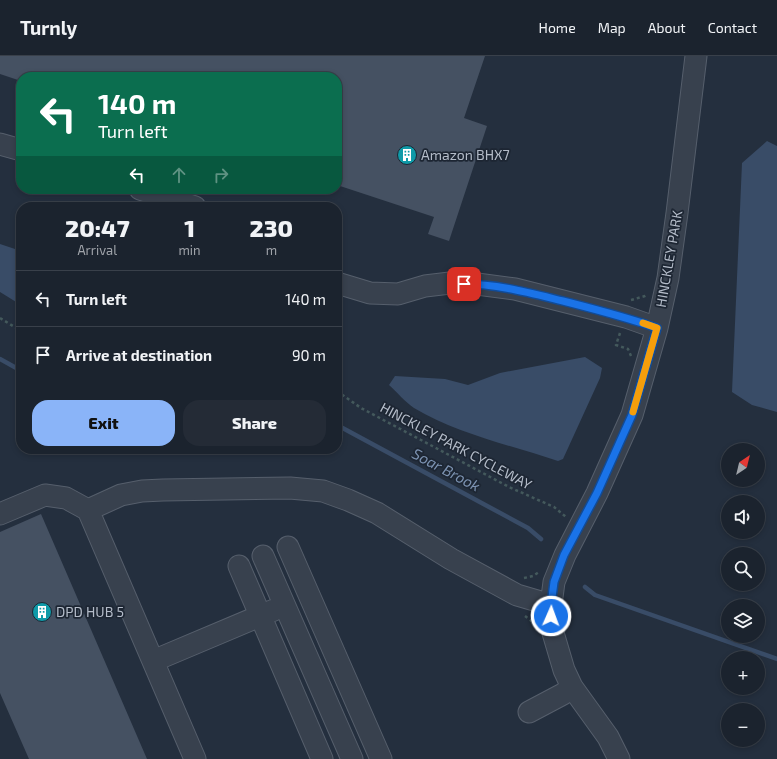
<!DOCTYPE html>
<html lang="en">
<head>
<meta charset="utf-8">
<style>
	body { margin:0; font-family:"Exo 2",sans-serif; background:#242b36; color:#f1f3f6; height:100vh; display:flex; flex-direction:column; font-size:15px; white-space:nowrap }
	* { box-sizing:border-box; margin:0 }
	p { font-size:13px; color:#a0a4aa }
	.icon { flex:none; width:22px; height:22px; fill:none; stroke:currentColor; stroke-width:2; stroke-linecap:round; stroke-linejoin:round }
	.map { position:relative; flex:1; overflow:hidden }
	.sheet { position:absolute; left:16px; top:146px; width:326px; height:252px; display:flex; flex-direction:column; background:#1b232e; border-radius:16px; box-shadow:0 2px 6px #0003,0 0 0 1px #39404a }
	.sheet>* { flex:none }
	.guide { position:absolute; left:16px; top:16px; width:326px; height:122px; border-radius:16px; box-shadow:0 2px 6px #0003,0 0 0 1px #39404a; background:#0b6e4f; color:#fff; overflow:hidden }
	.needle { width:26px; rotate:35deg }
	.controls { position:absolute; left:721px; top:387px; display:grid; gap:8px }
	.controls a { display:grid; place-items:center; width:44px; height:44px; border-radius:50%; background:#1b232e; box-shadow:0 2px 6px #0003,0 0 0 1px #39404a; font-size:20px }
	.pin { position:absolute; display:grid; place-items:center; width:34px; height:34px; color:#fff; margin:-17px; border-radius:8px; box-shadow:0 2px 6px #0006 }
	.me { position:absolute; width:44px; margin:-22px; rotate:2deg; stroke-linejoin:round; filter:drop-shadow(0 0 3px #0008) }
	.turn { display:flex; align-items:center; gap:14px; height:84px; padding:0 16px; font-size:18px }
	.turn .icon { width:52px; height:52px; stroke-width:2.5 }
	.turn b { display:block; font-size:28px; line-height:34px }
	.lanes { display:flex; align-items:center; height:38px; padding:0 16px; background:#0003; justify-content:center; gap:20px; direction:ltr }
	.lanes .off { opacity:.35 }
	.eta { display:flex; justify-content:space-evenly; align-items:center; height:68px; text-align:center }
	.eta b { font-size:24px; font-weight:800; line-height:28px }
	.button { display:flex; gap:8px; margin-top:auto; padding:8px 16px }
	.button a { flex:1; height:46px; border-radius:16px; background:#8ab4f8; color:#111; font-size:16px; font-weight:800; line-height:46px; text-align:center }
	.button a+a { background:#242b36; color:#f1f3f6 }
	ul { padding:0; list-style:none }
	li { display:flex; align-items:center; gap:12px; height:56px; padding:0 16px; border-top:1px solid #39404a }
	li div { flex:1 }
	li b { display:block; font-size:15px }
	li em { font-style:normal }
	header { display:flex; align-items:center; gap:24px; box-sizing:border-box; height:56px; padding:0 20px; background:#1b232e; border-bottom:1px solid #39404a }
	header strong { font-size:19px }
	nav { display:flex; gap:22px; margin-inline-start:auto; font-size:14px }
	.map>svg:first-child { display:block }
	.water { fill:#394c67 }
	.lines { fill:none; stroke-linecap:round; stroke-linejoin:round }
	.stream { stroke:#394c67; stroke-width:4.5 }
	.building { fill:#455162 }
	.minor-casing { stroke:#565f6c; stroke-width:23 }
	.path { stroke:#44595c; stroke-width:2.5; stroke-dasharray:3 3; stroke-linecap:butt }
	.minor { stroke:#38414e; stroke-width:21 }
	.route-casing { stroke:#114b97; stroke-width:10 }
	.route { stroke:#1a73e8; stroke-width:7 }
	.slow { stroke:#f59e0b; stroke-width:7 }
	.labels { text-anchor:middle; stroke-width:3.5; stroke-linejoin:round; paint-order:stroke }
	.poi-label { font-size:14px; fill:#b4bcc9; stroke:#1d2633; text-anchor:start }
	.street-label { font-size:14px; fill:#b4bcc9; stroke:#1d2633 }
	.water-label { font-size:15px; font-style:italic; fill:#7c92b1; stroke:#1d2633 }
</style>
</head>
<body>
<header>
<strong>Turnly</strong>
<nav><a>Home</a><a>Map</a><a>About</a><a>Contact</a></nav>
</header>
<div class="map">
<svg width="777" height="703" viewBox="0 0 777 703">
	<rect width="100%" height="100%" fill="#242f3e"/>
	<!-- water -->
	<path class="water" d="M767,85L777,90V356L752,349L732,336L742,107Z
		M0,188L21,195V249L0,236Z
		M585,301L602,312L600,322L563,403L558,405C510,389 458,378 414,352C405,346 397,336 389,329L395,320L445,323L468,329L500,317Z"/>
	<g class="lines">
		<!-- stream -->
		<path class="stream" d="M0,303L18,313H21
			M337,369L528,472L541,483
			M585,531L595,539L777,603"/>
	</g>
	<!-- building -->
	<path class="building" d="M0,0H485L464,62L487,70L449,185L428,178L434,161L337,129V21H21V25L0,18Z
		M41,458L147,703H29L0,637V476Z"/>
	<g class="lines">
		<defs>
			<path id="minor" d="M0,88L21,94
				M140,133L195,151
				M337,227L370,237L398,238L425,230L450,227L477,228L515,233L626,261L657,272
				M0,458L45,439L66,442L88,454
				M288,491L381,703
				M263,500L352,703
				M239,510L322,703
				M153,605L274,554
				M529,656L563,638L572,631
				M195,703L88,454L121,439L142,435L163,434L290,432L323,435L348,444L377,457L451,503L517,539L551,549
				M619,703L608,681L572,631L564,614L551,570V549L554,526L565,499L597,437L632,359L657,272L668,222L677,157L696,0"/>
		</defs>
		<!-- minor casing -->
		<use href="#minor" class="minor-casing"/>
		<!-- path -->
		<path class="path" d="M631,244L645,240L647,239
			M0,262L21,275
			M620,277L616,289L628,293L631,300
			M337,335L361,352L509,431L554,451L566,461
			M524,522L533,520L539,516
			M525,560L534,567"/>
		<!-- minor -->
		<use href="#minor" class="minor"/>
	</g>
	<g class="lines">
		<defs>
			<path id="route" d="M464,228C497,228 530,237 563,245C594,253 626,261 657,272L632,359L597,437L564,499L554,526L551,549V560"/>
		</defs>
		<!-- route casing -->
		<use href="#route" class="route-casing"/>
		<!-- route -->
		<use href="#route" class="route"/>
		<!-- slow -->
		<path class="slow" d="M633,356L657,272L643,267"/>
	</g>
	<!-- icons -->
	<defs>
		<symbol id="building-disc" viewBox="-11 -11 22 22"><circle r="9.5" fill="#0f9aa8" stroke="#1d2633"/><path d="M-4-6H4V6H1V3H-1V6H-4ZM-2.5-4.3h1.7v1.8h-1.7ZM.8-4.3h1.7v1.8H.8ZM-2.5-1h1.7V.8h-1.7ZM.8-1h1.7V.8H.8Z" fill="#fff"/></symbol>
	</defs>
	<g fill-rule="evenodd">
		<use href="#building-disc" x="396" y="88" width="22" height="22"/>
		<use href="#building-disc" x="31" y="545" width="22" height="22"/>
	</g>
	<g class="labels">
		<!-- poi labels -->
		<g class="poi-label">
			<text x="421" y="104">Amazon BHX7</text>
			<text x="56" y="561">DPD HUB 5</text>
		</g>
		<!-- street labels -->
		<g class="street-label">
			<text transform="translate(669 203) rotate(-80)" y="5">HINCKLEY PARK</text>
			<text transform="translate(456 390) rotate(28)" y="5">HINCKLEY PARK CYCLEWAY</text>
		</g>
		<!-- water labels -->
		<g class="water-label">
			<text transform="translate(446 414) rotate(28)" y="5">Soar Brook</text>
		</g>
	</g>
</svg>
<div class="controls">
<a><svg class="needle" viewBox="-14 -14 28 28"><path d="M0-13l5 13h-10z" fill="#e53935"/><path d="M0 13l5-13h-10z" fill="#a0a4aa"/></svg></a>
<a><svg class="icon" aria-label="sound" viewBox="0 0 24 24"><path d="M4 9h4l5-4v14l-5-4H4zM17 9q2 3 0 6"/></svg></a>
<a><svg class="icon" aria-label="search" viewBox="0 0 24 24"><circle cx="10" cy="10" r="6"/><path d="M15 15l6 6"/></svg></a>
<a><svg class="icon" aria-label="layers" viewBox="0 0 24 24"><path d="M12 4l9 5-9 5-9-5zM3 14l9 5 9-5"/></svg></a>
<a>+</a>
<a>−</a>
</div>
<div class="pin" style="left:464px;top:228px;background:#d93025"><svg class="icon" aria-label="arrive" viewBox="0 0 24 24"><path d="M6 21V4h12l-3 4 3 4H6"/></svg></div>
<svg class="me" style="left:551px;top:560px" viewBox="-20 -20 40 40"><circle r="17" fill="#1a73e8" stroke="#fff" stroke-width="3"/><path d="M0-11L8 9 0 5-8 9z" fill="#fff"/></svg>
<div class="guide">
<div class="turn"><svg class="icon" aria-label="left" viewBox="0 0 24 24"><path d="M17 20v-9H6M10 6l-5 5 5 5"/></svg><div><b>140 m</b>Turn left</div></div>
<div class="lanes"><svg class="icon" aria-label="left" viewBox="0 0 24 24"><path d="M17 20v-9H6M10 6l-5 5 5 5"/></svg><svg class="icon off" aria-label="ahead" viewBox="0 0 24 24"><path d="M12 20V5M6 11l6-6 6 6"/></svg><svg class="icon off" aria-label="right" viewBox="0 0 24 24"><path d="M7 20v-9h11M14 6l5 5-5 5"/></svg></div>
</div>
<section class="sheet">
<div class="eta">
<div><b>20:47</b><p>Arrival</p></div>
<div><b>1</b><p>min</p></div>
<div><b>230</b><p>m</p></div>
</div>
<ul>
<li><svg class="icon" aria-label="left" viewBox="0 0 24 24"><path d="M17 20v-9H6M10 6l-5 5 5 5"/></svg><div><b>Turn left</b></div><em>140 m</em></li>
<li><svg class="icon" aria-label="arrive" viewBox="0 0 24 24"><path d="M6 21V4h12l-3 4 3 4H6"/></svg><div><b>Arrive at destination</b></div><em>90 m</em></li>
</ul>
<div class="button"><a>Exit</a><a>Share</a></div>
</section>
</div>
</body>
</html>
